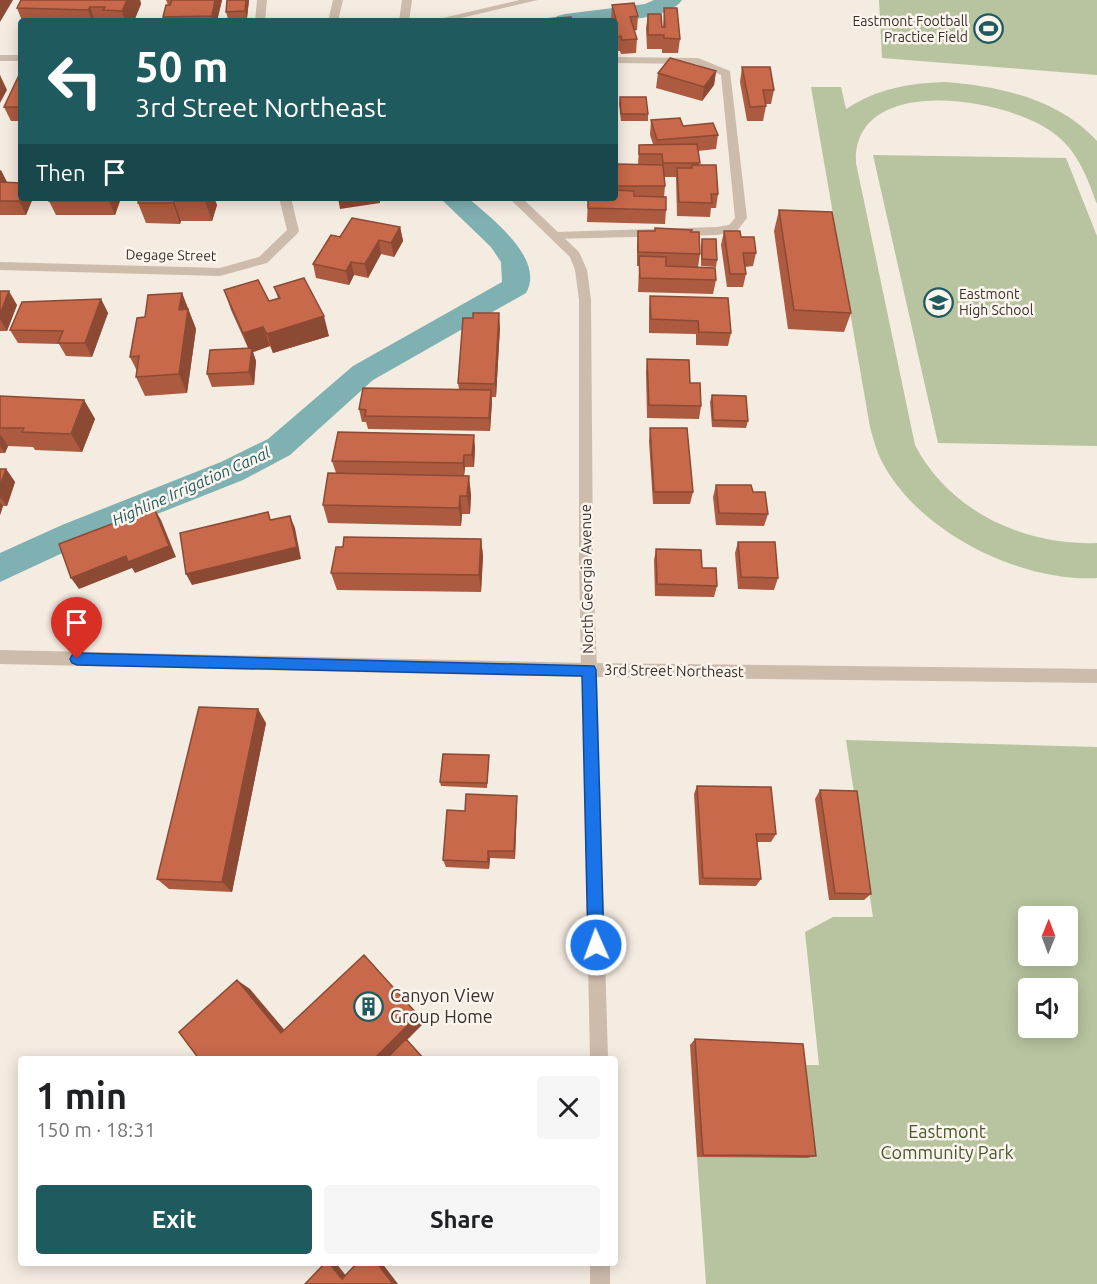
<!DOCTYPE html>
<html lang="en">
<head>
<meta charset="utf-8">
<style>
	body { margin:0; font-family:Ubuntu,sans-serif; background:#f6f6f6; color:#202124; height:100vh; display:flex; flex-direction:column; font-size:22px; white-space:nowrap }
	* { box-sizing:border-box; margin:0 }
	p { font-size:20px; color:#757577 }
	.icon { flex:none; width:33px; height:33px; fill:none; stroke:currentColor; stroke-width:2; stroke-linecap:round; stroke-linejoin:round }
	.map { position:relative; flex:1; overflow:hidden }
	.details { position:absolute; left:18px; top:1056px; width:600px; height:210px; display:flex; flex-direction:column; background:#fff; border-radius:6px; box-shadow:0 3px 15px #0003 }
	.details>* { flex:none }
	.top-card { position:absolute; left:18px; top:18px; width:600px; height:183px; border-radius:6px; box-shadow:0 3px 15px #0003; background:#1f5a5e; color:#fff; overflow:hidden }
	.needle { width:39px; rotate:1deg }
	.controls { position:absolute; left:1018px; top:906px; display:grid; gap:12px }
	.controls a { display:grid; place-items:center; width:60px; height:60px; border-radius:6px; background:#fff; box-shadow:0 3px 15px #0003; font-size:30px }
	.pin { position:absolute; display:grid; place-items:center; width:51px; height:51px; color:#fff; margin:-62px -26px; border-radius:50% 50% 50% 0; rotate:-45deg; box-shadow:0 0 6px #0007 }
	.pin .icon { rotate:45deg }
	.me { position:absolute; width:66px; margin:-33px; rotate:358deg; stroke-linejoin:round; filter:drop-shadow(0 0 4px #0008) }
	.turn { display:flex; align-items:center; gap:21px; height:126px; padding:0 18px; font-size:27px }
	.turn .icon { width:78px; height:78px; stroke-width:2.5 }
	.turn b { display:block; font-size:42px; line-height:51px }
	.then { display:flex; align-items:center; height:57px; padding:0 18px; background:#0003; gap:12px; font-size:22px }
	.round { display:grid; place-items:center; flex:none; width:63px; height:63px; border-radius:6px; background:#f6f6f6 }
	.head { display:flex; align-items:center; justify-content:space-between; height:102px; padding:0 18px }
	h1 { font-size:36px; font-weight:700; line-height:45px }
	.primary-button { display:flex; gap:12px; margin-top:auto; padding:12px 18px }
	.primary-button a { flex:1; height:69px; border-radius:6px; background:#1f5a5e; color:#fff; font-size:24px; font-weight:700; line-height:69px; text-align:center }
	.primary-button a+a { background:#f6f6f6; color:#202124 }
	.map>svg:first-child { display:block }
	.green { fill:#b8c4a0; fill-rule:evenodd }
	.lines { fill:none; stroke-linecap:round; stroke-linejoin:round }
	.canal { fill:#7fb0b2; fill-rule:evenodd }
	.service { fill:#cdbbac; fill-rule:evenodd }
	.minor { fill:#cdbbac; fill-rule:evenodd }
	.tertiary { fill:#cdbbac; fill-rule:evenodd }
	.wall { fill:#ac5a40 }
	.shaded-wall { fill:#8c4a34 }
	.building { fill:#c8694b; stroke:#8c4a34; stroke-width:1.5 }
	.route { fill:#1a73e8; stroke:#114b97; stroke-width:1.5 }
	.labels { text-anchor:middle; stroke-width:5; stroke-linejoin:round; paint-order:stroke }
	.far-poi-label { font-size:14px; fill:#3b302b; stroke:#fbf5ee; text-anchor:end }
	.far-street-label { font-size:14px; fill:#3b302b; stroke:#fbf5ee }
	.street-label { font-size:15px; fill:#3b302b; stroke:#fbf5ee }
	.water-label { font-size:16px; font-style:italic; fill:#1f5a5e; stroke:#fbf5ee }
	.near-poi-label { font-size:18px; fill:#3b302b; stroke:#fbf5ee; text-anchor:start }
	.near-park-label { font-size:18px; fill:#4a5a2e; stroke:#fbf5ee }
</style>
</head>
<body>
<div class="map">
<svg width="1097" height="1284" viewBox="0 0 1097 1284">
	<rect width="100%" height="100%" fill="#f4ebe1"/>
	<!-- green -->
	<path class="green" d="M879,0H1097V75L882,58Z
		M945,82C999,86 1059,99 1097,141V204C1087,178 1079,153 1056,135C1009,97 852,72 856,163L915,445C949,511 1024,546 1097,543V578C1022,582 925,535 886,469C878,456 874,442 870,427L811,87H841L846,109C877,89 908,83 945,82Z
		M873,155L1066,158L1097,236V446L938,443Z
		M846,740L1097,747V1284H706L697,1157H807L797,1065H819L805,932L833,917H873ZM1029,916H1068V956H1029ZM1029,988H1068V1028H1029Z"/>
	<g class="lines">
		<!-- canal -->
		<path class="canal" d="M654,0H682C664,26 583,21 554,21L557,16L565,14L645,4Z
			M440,198H468C490,217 546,259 526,293L373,380L290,455L243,480L84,543L0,582V553L62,525L221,462L268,439L353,366L502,282L501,262L491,247Z"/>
		<!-- service -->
		<path class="service" d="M257,0H267L265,21H255Z
			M333,0H343L338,21H328Z
			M402,0H412L409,21H399Z
			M520,0H538L448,21H430Z
			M615,57L698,58L730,71L747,218L737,231L717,235L551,239V233L555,232L717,227L729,225L735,218L721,75L696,64L615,63Z"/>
		<!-- minor -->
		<path class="minor" d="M0,55H21V61H0Z
			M279,198H291L299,231L297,234L267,263L220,276L0,270V262L220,268L259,257L287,230Z
			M509,198H522L579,252L587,270L591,300L593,560L597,670L594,675L589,677L584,675L581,670L579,560V300L575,270L570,257Z"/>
		<!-- tertiary -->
		<path class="tertiary" d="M0,650L589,663L1097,669V683L597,677L608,1059H590L582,677L0,664Z
			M590,1263H610V1284H590Z"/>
	</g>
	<!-- wall -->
	<path class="wall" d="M21,0H140L141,4L134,21H22L17,8Z
		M166,0H222L217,21H164L163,17L168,5Z
		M227,0H249L247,18L228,19L226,12Z
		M612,5L638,16L637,30L634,31L637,39L636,53L621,54L620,51H615V21L611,19Z
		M664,8L680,39L678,53H662V49H647L646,28L648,14L663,27Z
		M742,67L774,90L771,104H765L766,106L763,121H747L740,82Z
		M716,71L714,85L702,101L656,88L658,73Z
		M21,73V121H11L4,107Z
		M620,97L648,114V121H621L619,104Z
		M651,120L683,126L718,135L716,149L698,151L699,165L718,194L716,208H711L710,217L677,216L676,177H664L665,186L664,197L666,210L665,224L587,222L588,198H615V164L638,165L639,145L653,144L650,135Z
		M0,170L7,182L21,198H33L26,215H0Z
		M50,198H121L115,215H56L49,201Z
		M214,198L217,205L212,221H181L180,224L146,223L138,203Z
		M779,210L851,313L844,332L788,329L774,231Z
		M400,227L403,241L394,257L381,254L368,278L354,275L349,285L316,278L313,264L340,237Z
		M655,228L691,232L700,254L698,267L716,280L713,294L638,292L639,266H637V245L638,231H655Z
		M724,231L741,237L756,253L753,266L745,267L746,274L743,287H727L721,245Z
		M702,239L717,260L716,267L701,266V246Z
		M274,287L329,336L273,353L270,346L253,352L256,361L254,385L212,387L207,374L248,348L231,310L224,290L269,301L278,298Z
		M0,291L17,305L7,331H0Z
		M182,293L196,329L187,393L145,396L136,377L137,371L130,357L145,317Z
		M650,296L731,333L728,346L696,345V334L649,333V309Z
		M101,299L108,313L92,357L66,356L59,344L18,343L10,330Z
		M500,327L496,397H492L490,431L368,429L366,422H362L359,409L459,389L458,383Z
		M647,359L690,383L701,406L699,419L647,418L646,372Z
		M712,395L748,421L746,428L712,427L710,402Z
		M0,396L84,400L95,419L82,452L35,450L33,447L8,446L5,453H0Z
		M650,428L693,492L690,504H653L649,441Z
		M475,447L474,467H465L464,476L382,474L471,494L470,514H462L461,526L328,523L323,505L336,473L332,461Z
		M0,469H6L15,482L7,506H3L0,515Z
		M716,485L753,492L768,514L764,526L716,525L713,497Z
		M481,539L483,556L481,592L337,590L331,573L343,547Z
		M738,542L778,578L774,590L738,589L735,553Z
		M656,549L702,568L717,586L714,597L655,596L654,560Z
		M266,723L232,892L169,889L157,879Z
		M489,760L487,788L441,786L440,782Z
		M697,786L776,834L771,842H757L761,879L756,886L699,885L694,794Z
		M820,790L871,894L864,900H829L815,799Z
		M517,796V804L515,859L490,858L489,869L446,867L443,860L465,811Z
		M695,1039L816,1156L807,1158L697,1157L690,1045Z"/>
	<!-- shaded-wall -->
	<path class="shaded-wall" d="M0,0H13L0,22Z
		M127,0H140L141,4L134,21H125L122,11Z
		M215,0H222L217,21H213L212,16Z
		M246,0H249L247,18L245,11Z
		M90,7L95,21H92L88,10Z
		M716,71L714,85L702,101L704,87Z
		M0,75L7,90L0,103Z
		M1,170L8,184L0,192V171Z
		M21,195V198H33L26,215L19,201Z
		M110,198H121L115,215L109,201Z
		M206,198H214L217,205L212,221L205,201Z
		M338,198H380V203L340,209Z
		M174,201L181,221L180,224L173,203Z
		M400,227L403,241L394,257L391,243Z
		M379,240L381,254L368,278L365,264Z
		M351,262L354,275L349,285L346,271Z
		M9,291L17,305L7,331L0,319V314Z
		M182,293L196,329L187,393L179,374V310Z
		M101,299L108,313L92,357L85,343Z
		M499,313L500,327L496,397L495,384Z
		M324,316L329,336L273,353L267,334Z
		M263,327L270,346L253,352L256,361L254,385L249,372L250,352L243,333Z
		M491,390L492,403L490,431L489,418Z
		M84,400L95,419L82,452L71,434Z
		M0,434L8,446L5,453L0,446Z
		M474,435L475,447L474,467L472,455Z
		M464,455L465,467L464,476L463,463Z
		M6,469L15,482L7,506L0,497V486Z
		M469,476L471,494L470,514L467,496Z
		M460,496L462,514L461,526L459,508Z
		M0,502L3,506L0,515Z
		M154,508L161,520L176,557L135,573L132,568L79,589L71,578L126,556Z
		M290,516L295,528L301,559L192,585L186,574Z
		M481,539L483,556L481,592L479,575Z
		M258,709L266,723L232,892L222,882Z
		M517,796V804L515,859L514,851Z
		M488,851L490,858L489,869L488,862Z
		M237,980L250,989L293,1040L281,1033Z
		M418,1015L424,1023L388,1059H374Z
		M329,1263H336L347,1277L342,1279Z
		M377,1263H382L398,1284H393Z"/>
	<!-- building -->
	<path class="building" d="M21,0H127L122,11L103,10L105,7H90L88,10L17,8Z
		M172,0H215L212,16L163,17L166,5H170Z
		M227,0H246L245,11L226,12Z
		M634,3L638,16L630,17L637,39L622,40L621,36L615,37V21H602V20L616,19L612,5Z
		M664,8H677L680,39L664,38V35H648V14H661L662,27H665Z
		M571,17L572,21H516Z
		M670,58L716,71L704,87L658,73Z
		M742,67H770L774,90H763L766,106L750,107Z
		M20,73H21V107H4Z
		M620,97H646L648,114H621Z
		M680,118L683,126L713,123L718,135L657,140L651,120Z
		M697,144L700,163H663L662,154H639V145Z
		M615,164L663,165L665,186H615Z
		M692,165H716L718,194H711L712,203L679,202L677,168H692Z
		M0,182L21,183V195L19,201H0Z
		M615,190L634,191V196L666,197V210L588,208V198H615Z
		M50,198H110L109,201H49Z
		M139,198H206L205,201H174L173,203H138Z
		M779,210L832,212L851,313L794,310Z
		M352,218L400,227L391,243L379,240L365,264L351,262L346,271L313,264L331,235L340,237Z
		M655,228L692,230L691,232H699L700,254L638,252V231H655Z
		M724,231H740L741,237H754L756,253H743L746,274H730Z
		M702,239H716L717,260L702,259Z
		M639,256L666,257V266L715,268L716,280L640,278Z
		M304,278L324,316L267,334L263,327L243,333L224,290L258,280L269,301L280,298L274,287Z
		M0,291H9L0,314Z
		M182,293L179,310L188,309L179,374L136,377L139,356L130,357L137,318L145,317L148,295Z
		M650,296L728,298L731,333L699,332L698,321L651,319Z
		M101,299L85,343H58L63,331L10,330L22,302Z
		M473,313H499L495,384L458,383L463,318H473Z
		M252,348L249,372L207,374L210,350Z
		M647,359L689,360L690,383H700L701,406L649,405Z
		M363,388L491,390L489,418L365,416L366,410L359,409Z
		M712,395L746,396L748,421L713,420Z
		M0,396L84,400L71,434L22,432L24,428H0Z
		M650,428H687L693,492H654Z
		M338,432L474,435L472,455H464L463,463L332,461Z
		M0,469H6L0,486Z
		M328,473L469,476L467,496H460L459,508L323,505Z
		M716,485H751L753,492H765L768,514L719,513Z
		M154,508L169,546L128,562L126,556L71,578L59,544Z
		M268,512L270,520L290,516L297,547L186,574L180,533Z
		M344,537L481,539L479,575L331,573L336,547H343Z
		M738,542H775L778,578L741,577Z
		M656,549L701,550L702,568H716L717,586L657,584Z
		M199,707L258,709L222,882L157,879Z
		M443,754L489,755L487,783L440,782Z
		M697,786L771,787L776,834H756L761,879L703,878Z
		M820,790L857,791L871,894L835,893Z
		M466,794L517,796L514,851H488V862L443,860L447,810L465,811Z
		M364,955L418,1015L374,1059H199L179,1032L237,980L281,1033Z
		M406,1039L424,1059H386Z
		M695,1039L803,1044L816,1156L703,1155Z
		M325,1263H329L342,1279L357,1263H377L393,1284H305Z"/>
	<!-- route -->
	<path class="route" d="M77,653L594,666L596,670L604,945L602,950L596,953L590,950L588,945L582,676L77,665L72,663L70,659L72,655Z"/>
	<!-- icons -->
	<defs>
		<symbol id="stadium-ring" viewBox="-11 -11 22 22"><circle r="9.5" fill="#fbf5ee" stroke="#1f5a5e" stroke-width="1.5"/><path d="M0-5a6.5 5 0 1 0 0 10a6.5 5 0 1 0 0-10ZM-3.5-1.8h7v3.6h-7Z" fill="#1f5a5e"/></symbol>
		<symbol id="school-ring" viewBox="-11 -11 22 22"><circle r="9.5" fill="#fbf5ee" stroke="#1f5a5e" stroke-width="1.5"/><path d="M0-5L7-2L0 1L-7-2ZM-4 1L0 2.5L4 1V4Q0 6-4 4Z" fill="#1f5a5e"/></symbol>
		<symbol id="building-ring" viewBox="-11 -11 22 22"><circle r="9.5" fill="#fbf5ee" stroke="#1f5a5e" stroke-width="1.5"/><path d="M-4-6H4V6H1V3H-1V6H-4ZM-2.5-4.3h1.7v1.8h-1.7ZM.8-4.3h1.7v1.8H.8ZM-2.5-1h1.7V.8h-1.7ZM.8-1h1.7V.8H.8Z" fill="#1f5a5e"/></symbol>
	</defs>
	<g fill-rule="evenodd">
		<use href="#stadium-ring" x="972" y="12" width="33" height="33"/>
		<use href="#school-ring" x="922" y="286" width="33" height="33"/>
		<use href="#building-ring" x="352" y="990" width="33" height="33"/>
	</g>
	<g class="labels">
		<!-- far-poi labels -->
		<g class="far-poi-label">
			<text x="968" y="26">Eastmont Football<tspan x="968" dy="16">Practice Field</tspan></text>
			<text x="959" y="299" text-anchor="start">Eastmont<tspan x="959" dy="16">High School</tspan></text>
		</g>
		<!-- far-street labels -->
		<g class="far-street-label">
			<text transform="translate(171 255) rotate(1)" y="5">Degage Street</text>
		</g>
		<!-- street labels -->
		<g class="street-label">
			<text transform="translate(587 579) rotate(-91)" y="5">North Georgia Avenue</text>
			<text transform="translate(674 671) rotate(1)" y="5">3rd Street Northeast</text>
		</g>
		<!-- water labels -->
		<g class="water-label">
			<text transform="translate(191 486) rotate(-24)" y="6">Highline Irrigation Canal</text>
		</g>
		<!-- near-poi labels -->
		<g class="near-poi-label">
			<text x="390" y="1002">Canyon View<tspan x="390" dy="21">Group Home</tspan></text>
		</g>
		<!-- near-park labels -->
		<g class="near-park-label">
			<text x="947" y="1138">Eastmont<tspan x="947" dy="21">Community Park</tspan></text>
		</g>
	</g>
</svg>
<div class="controls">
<a><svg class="needle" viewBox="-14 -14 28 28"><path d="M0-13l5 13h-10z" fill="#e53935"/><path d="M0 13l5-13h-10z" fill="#757577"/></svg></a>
<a><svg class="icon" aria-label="sound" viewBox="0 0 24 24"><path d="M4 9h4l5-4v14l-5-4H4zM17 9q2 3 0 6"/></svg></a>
</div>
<div class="pin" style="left:77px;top:659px;background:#d93025"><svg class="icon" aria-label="arrive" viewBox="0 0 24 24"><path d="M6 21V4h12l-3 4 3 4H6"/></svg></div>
<svg class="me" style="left:596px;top:945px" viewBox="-20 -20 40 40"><circle r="17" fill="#1a73e8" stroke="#fff" stroke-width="3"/><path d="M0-11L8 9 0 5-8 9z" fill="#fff"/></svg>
<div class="top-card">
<div class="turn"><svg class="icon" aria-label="left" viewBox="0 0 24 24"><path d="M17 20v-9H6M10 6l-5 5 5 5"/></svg><div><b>50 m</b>3rd Street Northeast</div></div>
<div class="then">Then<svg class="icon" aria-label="arrive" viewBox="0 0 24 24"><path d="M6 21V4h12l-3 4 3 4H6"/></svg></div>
</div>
<section class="details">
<div class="head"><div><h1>1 min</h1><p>150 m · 18:31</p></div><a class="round"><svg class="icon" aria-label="close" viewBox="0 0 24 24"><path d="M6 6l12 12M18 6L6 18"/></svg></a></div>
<div class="primary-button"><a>Exit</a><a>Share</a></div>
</section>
</div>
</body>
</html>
